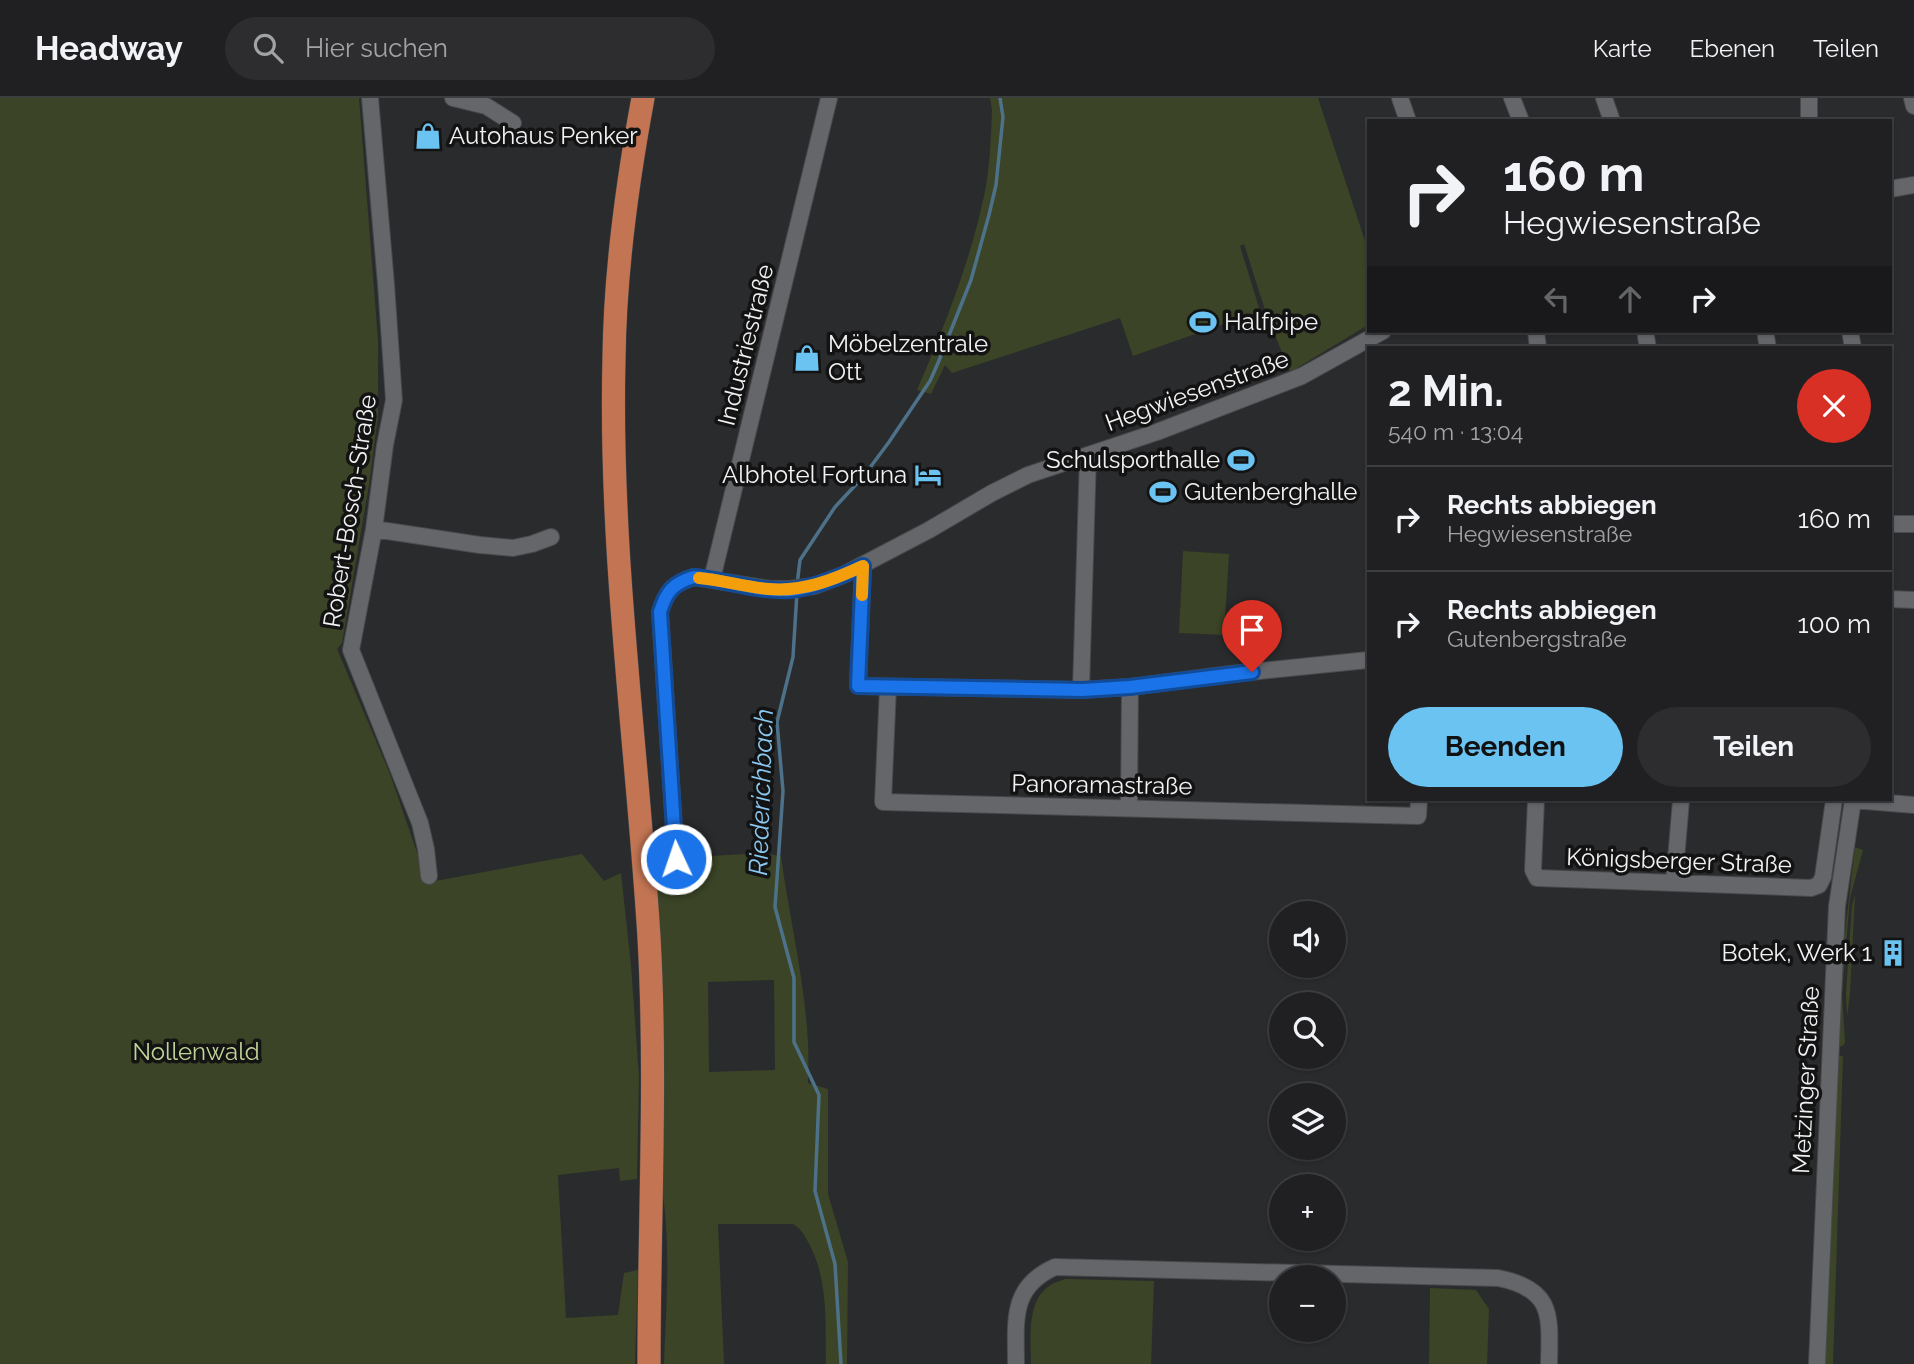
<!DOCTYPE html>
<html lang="de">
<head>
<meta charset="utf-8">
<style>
	body { margin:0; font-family:Raleway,sans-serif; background:#2d2d2f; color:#f1f3f6; height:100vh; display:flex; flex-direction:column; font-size:26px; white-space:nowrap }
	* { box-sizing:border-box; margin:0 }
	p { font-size:23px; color:#a2a3a5 }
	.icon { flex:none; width:38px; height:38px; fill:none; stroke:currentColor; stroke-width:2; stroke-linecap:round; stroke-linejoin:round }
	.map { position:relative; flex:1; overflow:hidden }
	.drawer { position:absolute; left:1367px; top:248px; width:525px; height:455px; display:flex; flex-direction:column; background:#202022; border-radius:0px; box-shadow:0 2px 5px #0004,0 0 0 2px #3d3e40 }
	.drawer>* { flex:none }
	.top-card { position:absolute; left:1367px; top:21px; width:525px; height:214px; border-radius:0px; box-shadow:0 2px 5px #0004,0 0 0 2px #3d3e40; background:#202022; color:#f1f3f6; overflow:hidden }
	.fabs { position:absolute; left:1269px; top:803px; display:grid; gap:14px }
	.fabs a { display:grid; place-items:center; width:77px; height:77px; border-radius:50%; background:#202022; box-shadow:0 2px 5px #0004,0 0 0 2px #3d3e40; font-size:35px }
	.pin { position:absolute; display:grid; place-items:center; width:60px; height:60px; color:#fff; margin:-72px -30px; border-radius:50% 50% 50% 0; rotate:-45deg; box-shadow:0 0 7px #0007 }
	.pin .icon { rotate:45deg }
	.me { position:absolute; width:77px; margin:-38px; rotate:357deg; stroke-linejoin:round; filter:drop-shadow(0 0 5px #0008) }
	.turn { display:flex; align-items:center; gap:24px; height:147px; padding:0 21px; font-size:32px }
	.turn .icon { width:91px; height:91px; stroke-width:2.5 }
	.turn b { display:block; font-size:49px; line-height:60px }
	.lanes { display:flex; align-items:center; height:66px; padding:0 21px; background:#0003; justify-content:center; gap:35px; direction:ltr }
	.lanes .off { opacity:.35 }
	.round { display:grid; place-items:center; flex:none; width:74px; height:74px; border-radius:37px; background:#2d2d2f }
	.summary { display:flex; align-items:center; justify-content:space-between; height:119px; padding:0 21px }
	h1 { font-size:42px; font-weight:700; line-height:52px }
	.button { display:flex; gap:14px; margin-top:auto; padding:14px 21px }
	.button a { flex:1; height:80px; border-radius:42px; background:#6bc3f2; color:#111; font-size:28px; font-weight:700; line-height:80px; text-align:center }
	.button a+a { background:#2d2d2f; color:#f1f3f6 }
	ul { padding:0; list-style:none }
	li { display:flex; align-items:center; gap:21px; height:105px; padding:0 21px; border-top:2px solid #3d3e40 }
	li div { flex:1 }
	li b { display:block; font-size:26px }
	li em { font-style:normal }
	header { display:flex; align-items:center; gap:42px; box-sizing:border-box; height:98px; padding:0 35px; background:#202022; border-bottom:2px solid #3d3e40 }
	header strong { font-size:33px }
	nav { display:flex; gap:38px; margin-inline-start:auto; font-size:24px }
	.search { width:490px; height:63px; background:#2d2d2f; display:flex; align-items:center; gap:18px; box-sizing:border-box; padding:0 24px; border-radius:38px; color:#a2a3a5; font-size:26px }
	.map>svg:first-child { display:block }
	.green { fill:#3b4426; fill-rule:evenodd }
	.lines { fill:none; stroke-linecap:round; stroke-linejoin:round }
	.stream { stroke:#4e718a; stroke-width:3.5 }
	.minor-casing { stroke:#48494b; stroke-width:18 }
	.highway-casing { stroke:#48494b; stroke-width:24 }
	.minor { stroke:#656669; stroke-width:16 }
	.highway { stroke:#c37553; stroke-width:23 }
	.route-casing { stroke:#114b97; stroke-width:18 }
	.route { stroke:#1a73e8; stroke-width:12 }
	.slow { stroke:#f59e0b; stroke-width:12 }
	.labels { text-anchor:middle; stroke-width:7; stroke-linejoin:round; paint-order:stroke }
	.poi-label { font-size:24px; fill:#f2f2f4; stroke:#131314; text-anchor:start }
	.street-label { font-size:24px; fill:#f2f2f4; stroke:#131314 }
	.park-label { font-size:24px; fill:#c0d496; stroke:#131314 }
	.water-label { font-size:26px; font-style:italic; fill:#8bc8f1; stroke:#131314 }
</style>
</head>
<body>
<header>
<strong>Headway</strong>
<div class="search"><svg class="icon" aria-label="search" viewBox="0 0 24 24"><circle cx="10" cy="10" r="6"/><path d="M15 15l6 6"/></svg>Hier suchen</div>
<nav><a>Karte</a><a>Ebenen</a><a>Teilen</a></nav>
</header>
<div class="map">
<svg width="1914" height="1266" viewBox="0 0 1914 1266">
	<rect width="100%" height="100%" fill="#2a2b2d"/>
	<!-- green -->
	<path class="green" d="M0,0H359L378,242V318L369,387L342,545L337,551L390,676L421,766L435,783L582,756L604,783L621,775L631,867L639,979L637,1081L620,1083L619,1070L558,1077L566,1220L618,1217L624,1175L638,1172L635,1266H0Z
		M990,0H1318L1368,152V227L1292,273L1289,272L1265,212L1244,146L1240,148L1260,213L1133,258L1120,220L952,275L945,267L931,296L917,292C945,227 971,162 985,93C990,67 991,39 992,12Z
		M1183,453L1229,456L1224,537L1179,535Z
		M1855,749L1863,752L1850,800L1842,895L1845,943L1844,947L1839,949L1837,946L1838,894Z
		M760,755L781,758C791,833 812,909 808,985L828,991V1096L848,1164L847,1266H826C825,1223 829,1180 807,1142C803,1135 800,1130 793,1126H718L724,1266H664C666,1205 672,1141 660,1080L655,778L663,761ZM774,882L775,972L709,974L708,884Z
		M1855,797L1850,895L1847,919L1846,895L1852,807Z
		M1837,958H1843L1833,1266H1824Z
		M1065,1181L1154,1183L1151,1266H1031C1031,1241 1026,1204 1049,1188C1053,1185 1060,1183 1065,1181Z
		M1430,1190L1476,1192L1489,1211L1487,1266H1429Z"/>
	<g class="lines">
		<!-- stream -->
		<path class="stream" d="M797,487L800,462L835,409L863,379L889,344L930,283L938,265L971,182L989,117L996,87L1003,19L1000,0
			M797,494L793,559L777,624L783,693L775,809L794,880V944L819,997L815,1093L835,1166L841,1266"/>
		<defs>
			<path id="minor" d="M370,0L386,186L394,302L385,347L374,431L351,552L420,725L426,751L429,778
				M453,0L486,8L513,25
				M1400,0L1408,23
				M1512,0L1521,23
				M1604,0L1612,23
				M1912,0L1914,8
				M1809,23V0
				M1890,91L1914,87
				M1536,233L1538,250
				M1645,233L1648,250
				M1765,233L1768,250
				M1850,233L1853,250
				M1890,426H1914
				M374,431L480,447L513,450L532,446L551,439
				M863,468L858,588L1081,592L1130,589L1231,576L1368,562
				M712,481L829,0
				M1890,501L1914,502
				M888,589L883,704L1418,718L1419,702
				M1081,592L1088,357
				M1536,702L1533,772L1537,780L1811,790L1819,787L1823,779L1834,702
				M1853,702L1914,707
				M1129,710L1130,589
				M676,761L660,514C666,494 673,485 694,479L770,491H790L814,488L843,477L929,432L992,395L1028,377L1157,334L1302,278L1383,233
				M1674,785L1681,702
				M1016,1266C1016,1223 1010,1189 1055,1169L1498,1180C1554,1191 1550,1218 1549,1266
				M1817,1266L1837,808L1853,702"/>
			<path id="highway" d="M643,0C627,86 615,172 614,260C609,453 637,646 649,839C657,981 649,1124 649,1266"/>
		</defs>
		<!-- minor casing -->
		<use href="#minor" class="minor-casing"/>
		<!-- highway casing -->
		<use href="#highway" class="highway-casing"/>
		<!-- minor -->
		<use href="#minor" class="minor"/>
		<!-- highway -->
		<use href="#highway" class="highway"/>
	</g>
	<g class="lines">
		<defs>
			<path id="route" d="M676,761L660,514C666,494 673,485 694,479C726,482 758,494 791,492C816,489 840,479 863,468L858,588L1082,592L1130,589L1252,574"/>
		</defs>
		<!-- route casing -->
		<use href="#route" class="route-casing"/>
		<!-- route -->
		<use href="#route" class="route"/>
		<!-- slow -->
		<path class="slow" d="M699,480C722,482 745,489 769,491C803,494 833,482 863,468L862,497"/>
	</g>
	<!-- icons -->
	<defs>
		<symbol id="shop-bare" viewBox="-9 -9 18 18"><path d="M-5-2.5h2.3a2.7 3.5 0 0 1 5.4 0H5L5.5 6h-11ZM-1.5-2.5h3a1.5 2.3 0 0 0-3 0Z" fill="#6bc3f2" stroke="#131314" stroke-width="2.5" paint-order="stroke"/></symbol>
		<symbol id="stadium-bare" viewBox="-9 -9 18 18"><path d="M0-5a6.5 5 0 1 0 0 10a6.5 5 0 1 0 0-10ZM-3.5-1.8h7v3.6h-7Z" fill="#6bc3f2" stroke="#131314" stroke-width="2.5" paint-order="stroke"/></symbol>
		<symbol id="hotel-bare" viewBox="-9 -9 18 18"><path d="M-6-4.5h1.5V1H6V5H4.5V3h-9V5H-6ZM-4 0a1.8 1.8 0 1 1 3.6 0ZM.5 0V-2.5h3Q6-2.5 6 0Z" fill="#6bc3f2" stroke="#131314" stroke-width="2.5" paint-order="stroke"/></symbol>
		<symbol id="building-bare" viewBox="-9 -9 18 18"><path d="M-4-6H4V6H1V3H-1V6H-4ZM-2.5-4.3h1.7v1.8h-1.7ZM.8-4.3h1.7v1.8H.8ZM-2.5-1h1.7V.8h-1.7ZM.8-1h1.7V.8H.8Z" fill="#6bc3f2" stroke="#131314" stroke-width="2.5" paint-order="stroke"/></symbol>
	</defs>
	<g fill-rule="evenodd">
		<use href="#shop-bare" x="409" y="19" width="38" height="38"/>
		<use href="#stadium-bare" x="1184" y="205" width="38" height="38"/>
		<use href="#shop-bare" x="788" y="241" width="38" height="38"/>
		<use href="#stadium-bare" x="1222" y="343" width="38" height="38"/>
		<use href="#hotel-bare" x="909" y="358" width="38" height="38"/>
		<use href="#stadium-bare" x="1144" y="375" width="38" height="38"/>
		<use href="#building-bare" x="1874" y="836" width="38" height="38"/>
	</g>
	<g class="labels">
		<!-- poi labels -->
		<g class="poi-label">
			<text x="449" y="46">Autohaus Penker</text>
			<text x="1224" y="232">Halfpipe</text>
			<text x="828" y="254">Möbelzentrale<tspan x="828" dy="28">Ott</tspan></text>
			<text x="1220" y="370" text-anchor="end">Schulsporthalle</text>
			<text x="907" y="385" text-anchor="end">Albhotel Fortuna</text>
			<text x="1184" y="402">Gutenberghalle</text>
			<text x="1872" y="863" text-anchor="end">Botek, Werk 1</text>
		</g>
		<!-- street labels -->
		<g class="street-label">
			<text transform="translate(746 247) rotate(-76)" y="8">Industriestraße</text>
			<text transform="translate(1197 293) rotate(-20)" y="8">Hegwiesenstraße</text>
			<text transform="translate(350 413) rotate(-81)" y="8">Robert-Bosch-Straße</text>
			<text transform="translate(1102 687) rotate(1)" y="8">Panoramastraße</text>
			<text transform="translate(1679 763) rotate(2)" y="8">Königsberger Straße</text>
			<text transform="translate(1806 982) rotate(-87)" y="8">Metzinger Straße</text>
		</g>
		<!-- park labels -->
		<g class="park-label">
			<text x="196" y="962">Nollenwald</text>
		</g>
		<!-- water labels -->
		<g class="water-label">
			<text transform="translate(761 694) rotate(-88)" y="9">Riederichbach</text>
		</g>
	</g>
</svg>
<div class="fabs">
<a><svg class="icon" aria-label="sound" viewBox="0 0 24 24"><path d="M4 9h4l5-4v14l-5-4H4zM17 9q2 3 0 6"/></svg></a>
<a><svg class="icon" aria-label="search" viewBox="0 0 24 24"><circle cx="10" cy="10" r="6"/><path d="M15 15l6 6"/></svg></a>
<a><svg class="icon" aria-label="layers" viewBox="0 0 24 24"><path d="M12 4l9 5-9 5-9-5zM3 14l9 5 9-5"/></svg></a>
<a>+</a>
<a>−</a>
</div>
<div class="pin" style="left:1252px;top:574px;background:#d93025"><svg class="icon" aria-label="arrive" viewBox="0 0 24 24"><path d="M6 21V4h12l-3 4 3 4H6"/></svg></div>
<svg class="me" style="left:676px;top:761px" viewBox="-20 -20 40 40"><circle r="17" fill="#1a73e8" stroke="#fff" stroke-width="3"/><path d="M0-11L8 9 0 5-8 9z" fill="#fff"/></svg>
<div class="top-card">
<div class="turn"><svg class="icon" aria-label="right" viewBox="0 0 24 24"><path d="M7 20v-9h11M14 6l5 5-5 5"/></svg><div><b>160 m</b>Hegwiesenstraße</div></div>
<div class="lanes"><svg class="icon off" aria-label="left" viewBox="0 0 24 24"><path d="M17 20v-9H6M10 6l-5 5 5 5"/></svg><svg class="icon off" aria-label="ahead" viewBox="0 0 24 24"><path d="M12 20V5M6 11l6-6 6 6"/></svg><svg class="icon" aria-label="right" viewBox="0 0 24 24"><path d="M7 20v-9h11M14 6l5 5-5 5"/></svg></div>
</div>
<section class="drawer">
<div class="summary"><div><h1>2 Min.</h1><p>540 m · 13:04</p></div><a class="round" style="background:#d93025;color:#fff"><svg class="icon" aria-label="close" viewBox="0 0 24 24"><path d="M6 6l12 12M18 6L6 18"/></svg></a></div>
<ul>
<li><svg class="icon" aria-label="right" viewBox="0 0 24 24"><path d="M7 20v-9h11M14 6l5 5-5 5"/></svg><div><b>Rechts abbiegen</b><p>Hegwiesenstraße</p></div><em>160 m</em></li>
<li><svg class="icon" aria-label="right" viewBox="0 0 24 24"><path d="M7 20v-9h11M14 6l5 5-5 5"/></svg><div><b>Rechts abbiegen</b><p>Gutenbergstraße</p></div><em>100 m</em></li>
</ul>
<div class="button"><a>Beenden</a><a>Teilen</a></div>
</section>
</div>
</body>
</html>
